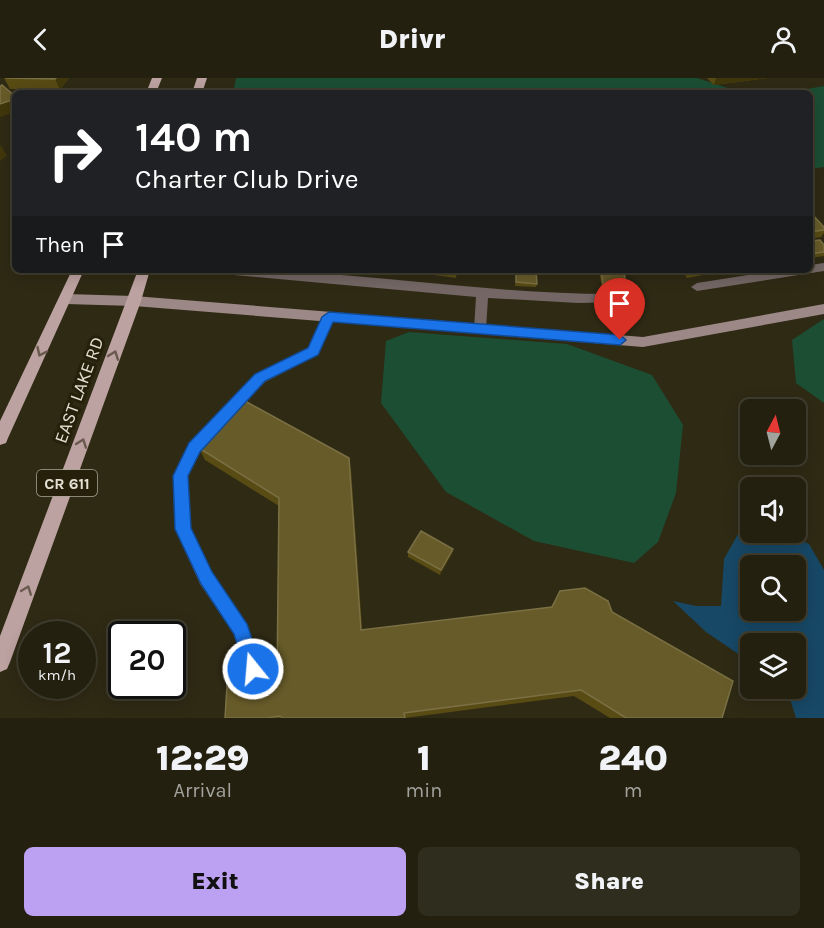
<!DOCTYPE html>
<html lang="en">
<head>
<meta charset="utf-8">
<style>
	body { margin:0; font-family:Karla,sans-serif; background:#2f2d1d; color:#f1f3f6; height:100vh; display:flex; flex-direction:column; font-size:22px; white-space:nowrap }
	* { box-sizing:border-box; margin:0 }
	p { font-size:20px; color:#a3a39e }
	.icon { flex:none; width:33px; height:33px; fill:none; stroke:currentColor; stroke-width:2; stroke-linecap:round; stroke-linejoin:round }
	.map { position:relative; height:640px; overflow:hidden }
	.panel { display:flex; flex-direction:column; background:#23200f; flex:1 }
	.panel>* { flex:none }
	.hud { position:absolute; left:12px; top:12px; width:801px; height:183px; border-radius:9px; box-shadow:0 3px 15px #0003,0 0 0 2px #403e2f; background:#202124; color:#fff; overflow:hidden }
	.needle { width:39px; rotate:7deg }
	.tools { position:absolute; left:740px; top:321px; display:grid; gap:12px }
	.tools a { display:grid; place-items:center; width:66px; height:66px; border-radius:9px; background:#23200f; box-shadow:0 3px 15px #0003,0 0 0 2px #403e2f; font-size:30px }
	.speed { position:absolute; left:18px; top:543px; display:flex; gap:12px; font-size:30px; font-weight:700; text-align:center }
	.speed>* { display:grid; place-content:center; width:78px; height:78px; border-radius:50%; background:#23200f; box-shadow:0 3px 15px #0003,0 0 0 2px #403e2f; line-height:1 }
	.speed small { font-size:15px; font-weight:400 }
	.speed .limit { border:3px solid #111; border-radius:9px; background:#fff; color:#111 }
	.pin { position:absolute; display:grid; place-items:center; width:51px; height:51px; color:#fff; margin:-62px -26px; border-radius:50% 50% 50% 0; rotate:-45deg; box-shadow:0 0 6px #0007 }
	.pin .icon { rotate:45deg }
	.me { position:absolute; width:66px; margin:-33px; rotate:343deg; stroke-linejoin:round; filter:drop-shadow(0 0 4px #0008) }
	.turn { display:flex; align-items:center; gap:21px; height:126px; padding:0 24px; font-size:27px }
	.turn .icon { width:78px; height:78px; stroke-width:2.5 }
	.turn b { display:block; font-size:42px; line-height:51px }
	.then { display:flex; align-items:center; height:57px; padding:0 24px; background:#0003; gap:12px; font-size:22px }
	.eta { display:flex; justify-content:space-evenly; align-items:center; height:102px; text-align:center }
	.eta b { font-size:36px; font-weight:800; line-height:42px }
	.cta { display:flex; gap:12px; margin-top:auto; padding:12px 24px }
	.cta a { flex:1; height:69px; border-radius:9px; background:#bca0f2; color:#111; font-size:24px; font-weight:800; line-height:69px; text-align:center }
	.cta a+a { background:#2f2d1d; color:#f1f3f6 }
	header { display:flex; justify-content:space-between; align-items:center; height:78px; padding:0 24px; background:#23200f; font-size:27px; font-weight:800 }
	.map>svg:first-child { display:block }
	.green { fill:#1c4e34 }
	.water { fill:#174866; fill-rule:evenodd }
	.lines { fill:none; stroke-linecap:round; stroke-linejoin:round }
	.lane { fill:#736665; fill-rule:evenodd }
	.secondary { fill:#9c8887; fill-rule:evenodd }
	.primary { fill:#bca2a1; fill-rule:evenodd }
	.wall { fill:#584b14 }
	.shaded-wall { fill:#41370c }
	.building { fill:#675b29; stroke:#7a7044; stroke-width:1.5 }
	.oneway { stroke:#6a5a4e }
	.route { fill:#1a73e8; stroke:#114b97; stroke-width:1.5 }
	.labels { text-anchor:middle; stroke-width:6; stroke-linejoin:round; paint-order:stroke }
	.shield { fill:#26200a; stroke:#aba697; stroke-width:1.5 }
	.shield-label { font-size:16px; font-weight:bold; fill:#e4e0d3 }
	.street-label { font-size:18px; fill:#e4e0d3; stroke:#26200a }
</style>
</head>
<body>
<header><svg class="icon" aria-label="back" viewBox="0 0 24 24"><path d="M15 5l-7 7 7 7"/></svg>Drivr<svg class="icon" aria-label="person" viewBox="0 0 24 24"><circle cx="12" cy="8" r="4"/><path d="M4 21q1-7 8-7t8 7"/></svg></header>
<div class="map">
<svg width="824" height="640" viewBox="0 0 824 640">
	<rect width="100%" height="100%" fill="#2f2a14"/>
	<!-- green -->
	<path class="green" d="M236,0H697L743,15H233Z
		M824,8V89L810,91V15H784Z
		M824,241V325L796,305L792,262Z
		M409,254L567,266L652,297L683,347L676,415L658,464L634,485L534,463L446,414L381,325L386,263Z"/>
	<!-- water -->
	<path class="water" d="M742,449L750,450V454L788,457L809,466L824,492V640H796L787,611L795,610V566H750V584L706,554L673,523L696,528H721L724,481ZM750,488H795V532H750Z"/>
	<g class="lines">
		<!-- lane -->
		<path class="lane" d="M824,185V193L697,213L691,209L697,205L779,192H810V187Z
			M229,192C362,192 493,218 626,216L632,220L626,224L578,225L488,220L486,251L480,256L474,251L476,219L234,197L230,196Z
			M329,235L335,239L318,277L265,304L199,373L188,397L191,451L212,494L247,546L268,611L265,617L259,620L253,617L250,611L234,556L200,506L175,451L174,397L189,365L255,296L308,271L325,236Z"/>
		<!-- secondary -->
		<path class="secondary" d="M66,216L134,218L643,259L824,226V236L643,269L134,228L66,226L59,221Z"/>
		<!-- primary -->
		<path class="primary" d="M152,0H162L156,15H146Z
			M197,0H207L202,15H192Z
			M72,192H84L8,360L6,365L0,367V343Z
			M138,192H150L141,223L10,584L7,591L0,594V558Z"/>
	</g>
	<!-- wall -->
	<path class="wall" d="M4,0H69L60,12L10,11Z
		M707,0H768L714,7Z
		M810,134L824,149V155L821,159L810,161Z
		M810,163L824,167V178L810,180Z
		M434,192H457L456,200L434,197Z
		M516,192L537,206L536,209L515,208Z
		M682,192H710V193L708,196L687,200Z
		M601,193L626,207L625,211L602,210L600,197Z
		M199,370L351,391L362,552L551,529L560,513L612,534L722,640H610L574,618L405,640H225L277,602L279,428L205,382Z
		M453,471L452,476L440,497L408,479V474Z"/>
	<!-- shaded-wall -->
	<path class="shaded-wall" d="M56,0H69L60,12L55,1Z
		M716,0H768L714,7Z
		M15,21V34L0,39V26Z
		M1,67L7,78L0,83V68Z
		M349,380L351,391L363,560L361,552Z
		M453,471L452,476L440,497L441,492Z"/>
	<!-- building -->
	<path class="building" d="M6,0H56L55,1Z
		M2,7L15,18V21L0,26V8Z
		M810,134L824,149V152L810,154Z
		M820,162L824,167V174L810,176V163Z
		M434,192H457L456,196L434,194Z
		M516,192H536L537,206L516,204Z
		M686,192H710V193L689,196Z
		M601,193L624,194L626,207L603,206Z
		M245,323L349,380L361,552L552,529L560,513L585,510L608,523L612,534L733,603L722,640H626L581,612L404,635L405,640H283L280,638L266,640H225L227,608L277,602L279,420L199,370Z
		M421,453L453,471L441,492L408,474Z"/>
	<!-- one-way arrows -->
	<defs><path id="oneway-chevron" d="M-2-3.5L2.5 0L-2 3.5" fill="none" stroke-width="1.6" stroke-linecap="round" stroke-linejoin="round" transform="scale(1.5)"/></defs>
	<g class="oneway">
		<use href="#oneway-chevron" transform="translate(41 274) rotate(115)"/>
		<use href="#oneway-chevron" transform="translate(114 277) rotate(-70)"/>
		<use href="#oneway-chevron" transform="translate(82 365) rotate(-70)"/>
		<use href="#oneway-chevron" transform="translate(27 512) rotate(-69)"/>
	</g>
	<!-- route -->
	<path class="route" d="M329,234L620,257L626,262L620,267L333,244L318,277L265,303L200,374L188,398L191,450L212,494L247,546L262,591L260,598L253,600L247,598L234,556L201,506L175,451L173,398L189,365L255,296L308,270L322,239Z"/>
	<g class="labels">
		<!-- shield labels -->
		<rect class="shield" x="37" y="392" width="60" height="26" rx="4.5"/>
		<g class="shield-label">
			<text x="67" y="411">CR 611</text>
		</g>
		<!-- street labels -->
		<g class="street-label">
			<text transform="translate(79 312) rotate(-70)" y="6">EAST LAKE RD</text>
		</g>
	</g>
</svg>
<div class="tools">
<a><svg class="needle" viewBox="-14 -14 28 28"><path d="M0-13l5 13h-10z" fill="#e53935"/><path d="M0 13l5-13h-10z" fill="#a3a39e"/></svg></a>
<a><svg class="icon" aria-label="sound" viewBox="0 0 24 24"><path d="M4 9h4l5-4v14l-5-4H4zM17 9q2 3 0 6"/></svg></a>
<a><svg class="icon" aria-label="search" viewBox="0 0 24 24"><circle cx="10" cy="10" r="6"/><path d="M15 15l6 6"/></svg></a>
<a><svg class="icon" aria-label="layers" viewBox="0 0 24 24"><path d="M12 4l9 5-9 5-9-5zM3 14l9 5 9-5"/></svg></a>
</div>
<div class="speed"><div>12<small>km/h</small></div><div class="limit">20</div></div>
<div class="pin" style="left:620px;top:262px;background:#d93025"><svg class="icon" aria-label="arrive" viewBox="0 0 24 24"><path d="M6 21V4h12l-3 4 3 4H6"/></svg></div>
<svg class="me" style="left:253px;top:591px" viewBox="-20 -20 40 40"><circle r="17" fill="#1a73e8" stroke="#fff" stroke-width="3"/><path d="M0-11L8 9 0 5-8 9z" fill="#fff"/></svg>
<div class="hud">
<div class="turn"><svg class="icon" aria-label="right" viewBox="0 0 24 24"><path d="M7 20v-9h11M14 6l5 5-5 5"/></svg><div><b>140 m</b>Charter Club Drive</div></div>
<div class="then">Then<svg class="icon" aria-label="arrive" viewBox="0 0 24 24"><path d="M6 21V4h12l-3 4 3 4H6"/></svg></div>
</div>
</div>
<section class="panel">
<div class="eta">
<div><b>12:29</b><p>Arrival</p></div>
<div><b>1</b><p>min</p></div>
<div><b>240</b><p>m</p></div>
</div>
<div class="cta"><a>Exit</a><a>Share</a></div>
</section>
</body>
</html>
